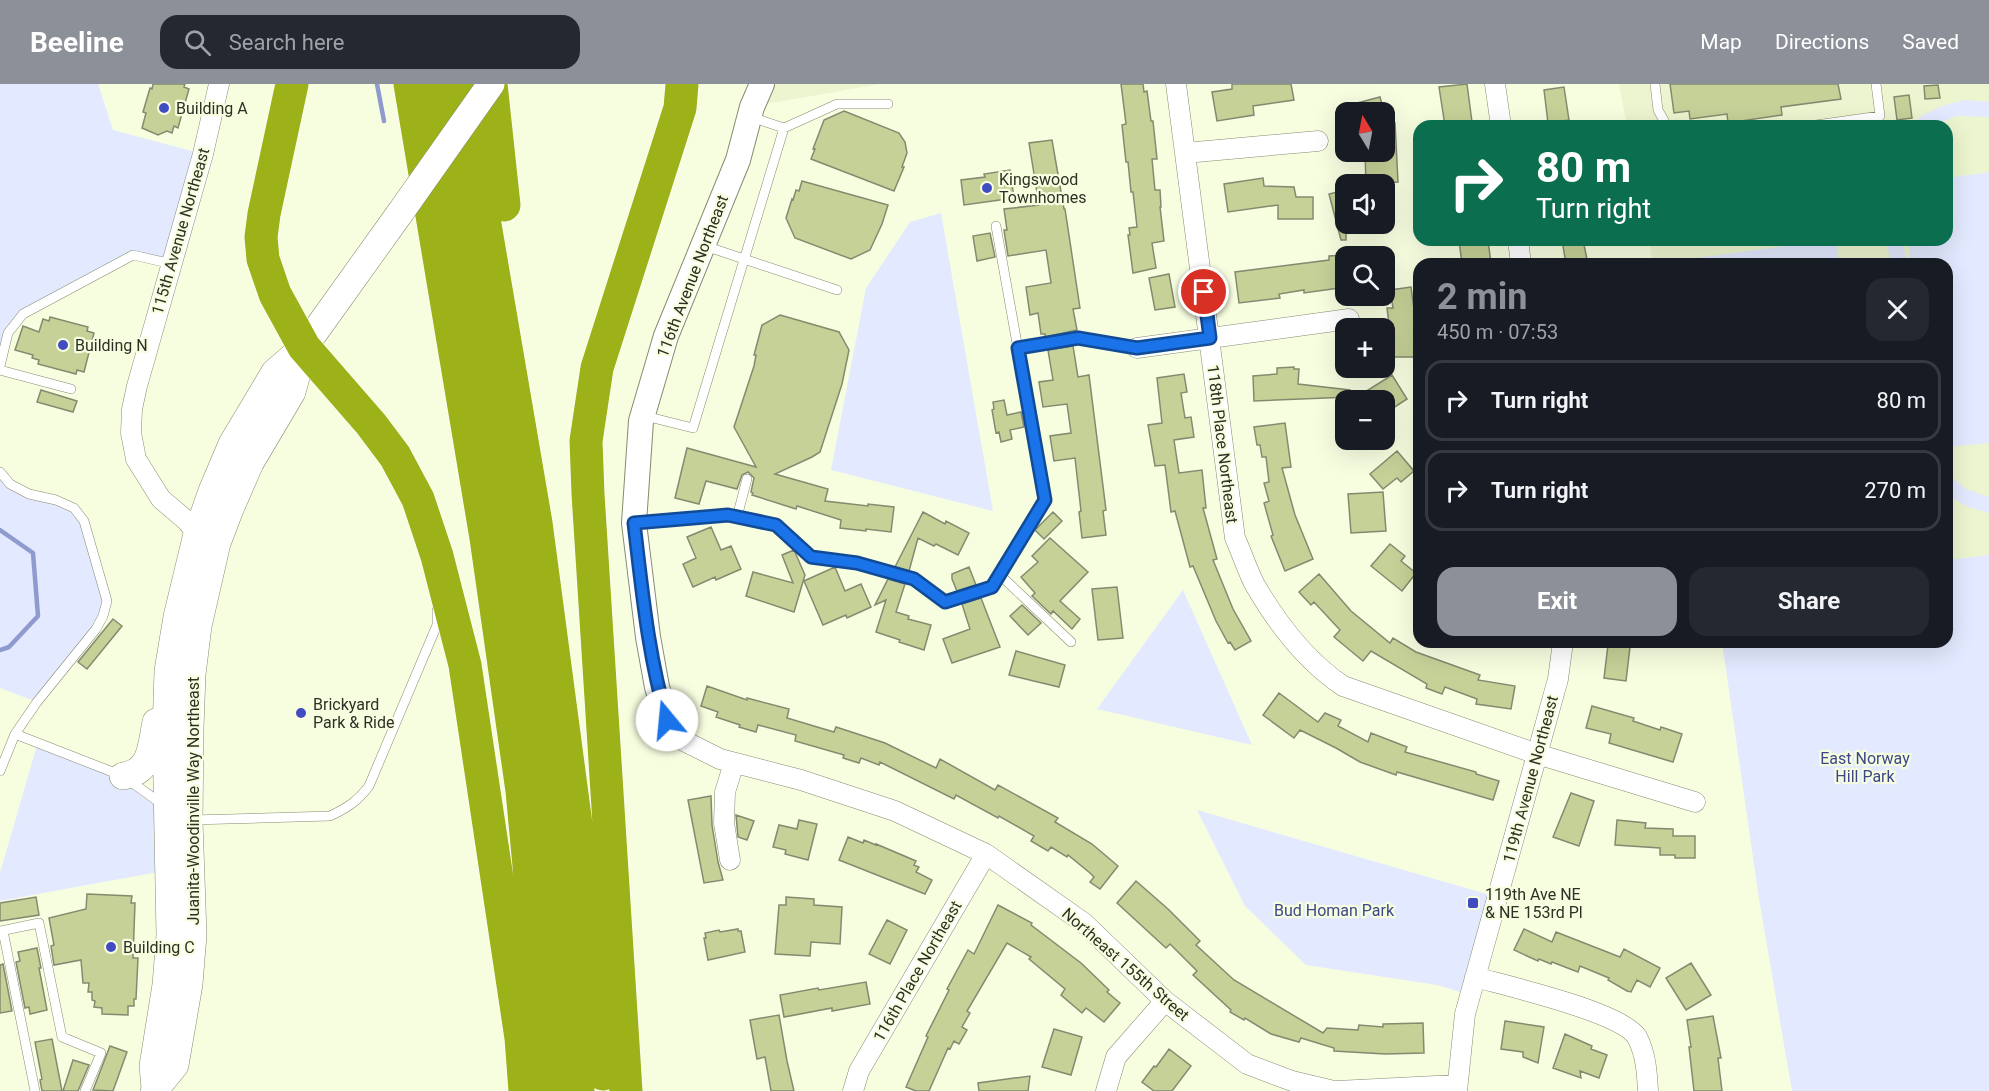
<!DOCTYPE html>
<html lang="en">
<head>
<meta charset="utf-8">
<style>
	body { margin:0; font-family:Roboto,sans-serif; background:#242831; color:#f1f3f6; height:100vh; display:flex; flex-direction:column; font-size:22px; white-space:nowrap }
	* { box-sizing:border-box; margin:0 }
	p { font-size:20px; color:#9ea1a6 }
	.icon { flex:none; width:33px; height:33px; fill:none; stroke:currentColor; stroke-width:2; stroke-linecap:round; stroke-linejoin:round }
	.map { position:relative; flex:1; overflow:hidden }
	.side { position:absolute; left:1413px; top:174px; width:540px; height:390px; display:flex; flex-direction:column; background:#171b24; border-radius:18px; box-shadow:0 6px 24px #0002 }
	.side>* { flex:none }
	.hud { position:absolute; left:1413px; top:36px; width:540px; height:126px; border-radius:18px; box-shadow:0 6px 24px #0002; background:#0b6e4f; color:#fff; overflow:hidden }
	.needle { width:39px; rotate:350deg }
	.buttons { position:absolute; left:1335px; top:18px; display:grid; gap:12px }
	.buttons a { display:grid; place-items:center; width:60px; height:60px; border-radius:12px; background:#171b24; box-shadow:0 6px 24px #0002; font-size:30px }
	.pin { position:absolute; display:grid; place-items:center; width:51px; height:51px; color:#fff; margin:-26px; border:3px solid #fff; border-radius:50%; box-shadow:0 2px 6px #0007 }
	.me { position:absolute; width:66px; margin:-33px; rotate:343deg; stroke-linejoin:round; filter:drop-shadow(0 0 4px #0008) }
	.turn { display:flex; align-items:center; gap:21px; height:126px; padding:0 24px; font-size:27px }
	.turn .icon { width:78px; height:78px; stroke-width:2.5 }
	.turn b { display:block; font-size:42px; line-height:51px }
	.round { display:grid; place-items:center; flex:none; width:63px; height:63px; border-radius:18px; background:#242831 }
	.overview { display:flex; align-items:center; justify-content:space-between; height:102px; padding:0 24px }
	h1 { font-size:36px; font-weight:700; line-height:45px; color:#8c9099 }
	.action { display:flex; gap:12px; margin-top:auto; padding:12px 24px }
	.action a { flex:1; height:69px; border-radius:18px; background:#8c9099; color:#fff; font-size:24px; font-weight:700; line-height:69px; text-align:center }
	.action a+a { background:#242831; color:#f1f3f6 }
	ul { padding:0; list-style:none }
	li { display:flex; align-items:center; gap:18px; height:81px; margin:0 12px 9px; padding:0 12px; border:3px solid #363941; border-radius:18px }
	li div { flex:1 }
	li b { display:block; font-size:22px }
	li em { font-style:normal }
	header { display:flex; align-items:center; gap:36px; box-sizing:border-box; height:84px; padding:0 30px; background:#8c9099; color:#fff }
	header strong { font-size:28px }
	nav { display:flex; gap:33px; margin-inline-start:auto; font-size:21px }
	.search { width:420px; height:54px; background:#242831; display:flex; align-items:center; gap:15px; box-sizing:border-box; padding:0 21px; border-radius:18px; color:#9ea1a6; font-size:22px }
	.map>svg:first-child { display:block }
	.built { fill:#ecf5cf }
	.green { fill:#e3e9fe }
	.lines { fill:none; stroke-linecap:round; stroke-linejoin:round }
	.stream { stroke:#8f9bcf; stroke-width:4.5 }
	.building { fill:#c5d197; stroke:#848a6f; stroke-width:1.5 }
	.service-casing { stroke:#858b70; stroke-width:10 }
	.minor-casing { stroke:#858b70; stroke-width:21 }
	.tertiary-casing { stroke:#858b70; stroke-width:26 }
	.secondary-casing { stroke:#858b70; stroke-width:28 }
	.motorway-casing { stroke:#fff; stroke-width:34 }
	.service { stroke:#fff; stroke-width:9 }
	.minor { stroke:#fff; stroke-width:20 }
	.tertiary { stroke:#fff; stroke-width:24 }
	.secondary { stroke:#fff; stroke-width:27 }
	.motorway { stroke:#9db119; stroke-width:33 }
	.secondary-bridge-casing { stroke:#858b70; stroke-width:28; stroke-linecap:butt }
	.secondary-bridge { stroke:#fff; stroke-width:27 }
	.route-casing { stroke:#114b97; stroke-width:15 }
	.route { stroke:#1a73e8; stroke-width:10 }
	.poi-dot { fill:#424cc1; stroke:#f7fee0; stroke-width:2 }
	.labels { text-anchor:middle; stroke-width:4.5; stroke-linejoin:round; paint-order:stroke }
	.poi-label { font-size:16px; fill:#2d3024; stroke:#f7fee0; text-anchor:start }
	.street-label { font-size:16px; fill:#2d3024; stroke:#f7fee0 }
	.park-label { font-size:16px; fill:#3d4889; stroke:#f7fee0 }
</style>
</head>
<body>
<header>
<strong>Beeline</strong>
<div class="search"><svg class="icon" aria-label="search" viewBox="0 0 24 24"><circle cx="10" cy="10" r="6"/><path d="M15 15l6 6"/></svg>Search here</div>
<nav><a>Map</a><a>Directions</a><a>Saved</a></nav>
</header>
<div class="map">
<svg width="1989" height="1007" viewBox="0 0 1989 1007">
	<rect width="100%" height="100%" fill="#f7fee0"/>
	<!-- built -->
	<path class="built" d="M764,0H880L755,22Z
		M1619,0H1989V471L1947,476V180H1653L1649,156H1947V42H1627Z"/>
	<!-- green -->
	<path class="green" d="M0,0H98L113,46L203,70L172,180L133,171L23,230L8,249L0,282Z
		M1965,16L1989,18V33L1957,32L1931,42H1909C1926,27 1943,20 1965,16Z
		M1989,88V359L1947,363V180H1911L1908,156H1947V94Z
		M941,129L993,427L831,386L866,204L910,138Z
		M1830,156H1836L1839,180H1689L1688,175Z
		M1887,156H1903L1906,180H1890Z
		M0,388L10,400L56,416L84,437L107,517L103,532L37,618L0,604Z
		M1947,389L1966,405L1989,413V429L1968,423L1947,411Z
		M1989,471V1007H1792L1759,815L1722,558H1947V476Z
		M1183,506L1252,661L1097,625Z
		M37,661L158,708V788L0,817V789Z
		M1197,726L1497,813L1470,911L1437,901L1306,881L1245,822Z"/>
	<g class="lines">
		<!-- stream -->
		<path class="stream" d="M377,0L384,37
			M0,446L33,469L38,532L9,563L0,566"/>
	</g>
	<!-- building -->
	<path class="building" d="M153,0H185L184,3L189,5L178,44L174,42L172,49L167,47L158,51L142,44L146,29L143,28L150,4L152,5Z
		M1121,0H1143L1144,8L1147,7L1151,37H1153L1157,75H1152L1155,106H1160L1161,123H1160L1164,157L1152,159L1156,184L1133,189L1128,151H1130L1129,144L1137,143L1133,108H1131L1128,78H1126L1122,41L1126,40Z
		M1232,0H1291L1294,16L1253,22L1254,31L1217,37L1212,8L1232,5Z
		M1467,0L1472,38L1445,42L1439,3Z
		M1670,0H1838L1841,15L1781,23L1782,31L1728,39L1727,30L1690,35L1689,27L1674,29Z
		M1938,1L1940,14L1925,15L1924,2Z
		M1564,3L1569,36L1548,39L1544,6Z
		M1909,11L1912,34L1897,36L1894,13Z
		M1380,13L1384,28H1339L1338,24Z
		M844,27L899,49L905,58L907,69L902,83H904L894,107L811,75L815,65H813L824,36Z
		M1384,39H1395L1398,98L1366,100L1365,68H1384Z
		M1052,56L1064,125H1065L1080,224L1073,225L1077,246L1045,253V250H1041L1038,229L1030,231L1026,203L1051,199L1046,166L1008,172L1004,146H1007L1004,125L1039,121L1029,59Z
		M1010,86L1014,114L964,121L961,96L985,93L984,90Z
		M1263,94L1264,102L1294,103L1296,113H1313V135H1278V121L1228,128L1224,100Z
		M802,97L888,121L882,140L870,166L851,175L795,154L786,134L792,115L793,116L796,106L799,107Z
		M1346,106V156H1341L1329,110Z
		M990,149L995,173L977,177L973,152Z
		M1459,156H1488L1491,180H1462Z
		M1562,156H1583L1588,180H1566Z
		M1346,171V203L1304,209V206L1279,210L1280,214L1239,219L1235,188L1329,176V172Z
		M1169,190L1175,223L1155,226L1149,194Z
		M1411,203L1417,247H1419V273H1388V248H1390L1387,224H1393L1390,206Z
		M780,231L839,248L849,266L842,300L820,368L812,373L775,390L828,405L825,417L868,422V420L894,423L891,448L866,445V447L840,444L841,436L797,422L796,425L752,411L753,409L751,408L754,394L748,388L742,391L737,405L706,397L699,420L675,414L687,364L756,383L734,343L754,282L756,271H754L762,241Z
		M50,233L88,243L87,247L94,249L84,288L77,286L76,290L38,280L39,276L32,274L33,271L15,266L23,242L39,248L43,235L49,237Z
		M1073,262L1078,293L1089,291L1106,426L1103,427L1106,451L1082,454L1079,428L1081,427L1075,374L1054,377L1050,352L1071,349L1067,320L1043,323L1039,298L1053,296L1048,266Z
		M1294,283V285H1299L1298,300L1350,306V313L1254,317L1253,292L1277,290V284Z
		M1184,290L1187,308L1181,309L1185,334L1191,333L1194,353L1174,356L1179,389L1202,386L1206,424H1203L1217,475L1213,476L1233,525L1251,557L1235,566L1230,558L1228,559L1216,537L1193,482L1190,483L1175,427L1171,428L1165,381L1155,382L1148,341L1162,339L1157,294Z
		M1392,291L1407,315L1384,330V316H1352Z
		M41,306L77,317L73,328L37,318Z
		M1004,316L1007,331L1021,328L1024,343L1010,346L1012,355L1001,358L999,348L996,349L992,326L994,325L993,318Z
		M1285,339L1291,383L1282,384L1295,431L1313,475L1285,487L1271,452L1273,451L1264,419L1269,417L1264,399L1269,398L1266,373H1262L1260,361H1257L1254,343Z
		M1397,367L1414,387L1401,398L1397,394L1383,405L1370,390Z
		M1383,408L1386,447L1351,449L1348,410Z
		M923,428L945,440L946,437L969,449L958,471L936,460L934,462L918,454L909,487L895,483Z
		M1053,428L1062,437L1044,455L1035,446Z
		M711,443L721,466L731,462L741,485L716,496L715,493L693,503L683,480L696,474L687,453Z
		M1050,454L1088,488L1060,517L1080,535L1072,545L1053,527L1051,530L1032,512L1035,509L1021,493L1038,478L1032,472Z
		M1390,460L1405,472L1401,477L1416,489L1402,507L1371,482Z
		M794,466L805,491L794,528L746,512L753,488L793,499L782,471Z
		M835,483L845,507L861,500L871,523L847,534L846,531L823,541L804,497Z
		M969,483L976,501L957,507L952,495V490Z
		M1319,490L1351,527L1390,559L1393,554L1416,568L1480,591L1478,596L1515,602L1511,625L1476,620L1477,615L1445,603L1442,610L1426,604L1427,600L1371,567L1363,577L1334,553L1340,546L1314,518L1311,521L1299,508Z
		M888,495L905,500L896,528L909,532L908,535L931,541L924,566L899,558L900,556L876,548L886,516L875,521Z
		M1117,503L1123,554L1098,556L1092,505Z
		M981,514L1000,563L952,579L943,555L970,545L962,520Z
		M1022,521L1041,539L1028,551L1010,532Z
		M113,535L122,542L87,585L78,578Z
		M1608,561L1630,563L1626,597L1604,594Z
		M1016,567L1065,581L1059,603L1009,591Z
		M707,602L747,616V614L789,625L787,634L834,648L836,643L885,659L936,684L940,675L995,706L998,701L1058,734L1055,738L1092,760L1118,782L1100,805L1090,798L1094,793L1090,789L1068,771L1067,773L1051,763L1048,767L1031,757L1034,752L999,732L998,734L956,711L954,715L880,678L879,681L861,674L859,679L843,674L844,671L795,657L796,651L758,641L756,648L739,643L740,641L716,633L718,628L701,622Z
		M1279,609L1318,638L1325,629L1341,636L1338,642L1368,658L1371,649L1407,663L1405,668L1476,688V690L1499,697L1493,716L1397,688L1396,691L1360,678L1336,664L1300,646L1294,654L1263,631Z
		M1592,622L1634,634L1633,637L1660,646L1661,643L1682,650L1673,678L1609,659L1611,650L1586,644Z
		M1571,709L1594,717L1579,762L1553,753Z
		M711,712L712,741L718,778L723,796L704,799L688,716Z
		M736,731L754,737L747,756L738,753Z
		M799,736L817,740L808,776L785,770L786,766L773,763L779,741L797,745Z
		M1617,736L1646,739L1645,744L1673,745V752H1695V774H1675V771H1660V764L1615,761Z
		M848,753L863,759L864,756L876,761V760L916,777L914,781L919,783L916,788L932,796L925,810L839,776Z
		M1136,797L1168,825L1200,857L1196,861L1234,896L1323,949L1327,944L1358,946L1359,941L1383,943V940L1423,939L1424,969L1385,970L1334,967V964L1301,954L1299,958L1271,950L1245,934L1244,936L1230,928L1231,926L1193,891L1197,887L1170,860L1166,864L1117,819Z
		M87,810L132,812L131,819H135L133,874H138L136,915H134V922H128V931L102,930V924L94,923L95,917L92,916V908H88L89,899H83L81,876L54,881L51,862L54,861L49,834L86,825Z
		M36,813L39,831L0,837V819Z
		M786,813L814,815V821L842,823L840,860L811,858L810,872L775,870L779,821H786Z
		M998,821L1032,839L1031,841L1081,879L1109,906L1107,908L1120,919L1104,938L1086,924L1082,929L1061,911L1065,905L1029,875L1031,873L1007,859L967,927L970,929L962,943L967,946L959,960L954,957L950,965L948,964L929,1007H916L906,1003L928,953L926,952L949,906L947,905L968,866L974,870Z
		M887,836L907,846L890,880L869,870Z
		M738,845V847H741L745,868L708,876L704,854H706L705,849L719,846L720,848Z
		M1524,845L1552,858L1556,848L1620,873L1624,865L1660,884L1650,903L1637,896L1631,908L1627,907L1608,896L1609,894L1580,882L1578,888L1552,878L1551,880L1539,875L1538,877L1514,866Z
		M37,864L41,884H39L47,926L30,930L29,923L25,924L16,878L20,877L18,868Z
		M1691,879L1711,911L1686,926L1666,894Z
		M3,880L12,927L0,929V881Z
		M866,898L870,920L832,927V924L784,933L780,911L818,904L819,906Z
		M779,931L787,977L794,1007H771L765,973L757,975L750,936Z
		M1713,932L1721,974H1718L1722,1007H1694L1689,963H1691L1687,936Z
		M1505,937L1544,943L1538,979L1523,973V968L1501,965Z
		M1054,945L1082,953L1071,991L1042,983Z
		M1565,950L1592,962L1591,965L1607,971L1599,994L1580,987L1581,994L1553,984Z
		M52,955L62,1007H42L40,996L42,995L35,958Z
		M110,962L127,968L113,1007L93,1006Z
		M1169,965L1191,982L1172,1007H1154L1142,998L1154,982L1156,983Z
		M73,976L89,981L78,1007H63Z
		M1030,992L1028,1007H979L978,999Z"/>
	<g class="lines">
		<defs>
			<path id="service" d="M1655,0L1658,26L1667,42
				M751,33L784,44L837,20H888
				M1809,42L1880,32L1876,0
				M705,162L837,206
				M1018,264L1079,254L1137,264
				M0,282L8,249L23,230L133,171L172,180
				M0,286L71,305
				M645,332L693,344L784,44
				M0,388L10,400L29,410L56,416L74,424L84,437L107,517L103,532L96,545L37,618L15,650L0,687
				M737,433L747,395
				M636,438L728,431L776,441L811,473L857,479L913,495L945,518L992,503L1045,416L996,142
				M1000,491L1071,558
				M15,650L123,692L163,721
				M191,736L330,732C347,724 358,717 369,702L437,541V526
				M0,847L39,839L62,953L101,969L85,1007
				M3,847L35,1007"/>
			<path id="minor" d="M1176,0L1235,454C1242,469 1247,486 1255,501C1277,539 1306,577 1343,602L1537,670L1695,718
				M1495,0L1501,42
				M1185,69L1318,57
				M1518,156L1521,180
				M1137,264L1349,235
				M197,450L187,437L161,415L136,375L131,349L132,325L137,302L203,70L219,0
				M667,636L684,657L720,675L801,696L895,727L986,770L1084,839L1165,917L1247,980L1292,997L1334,1007
				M730,776L724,739L725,708L734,679
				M1475,893C1507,902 1621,928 1637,953C1646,970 1647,989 1648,1007
				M853,1007L859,987L986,770
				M1106,1007L1116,973L1165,917
				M1337,1007L1456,1001
				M1457,1007L1465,930L1558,595L1563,558"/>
			<path id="tertiary" d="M667,636L657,603L648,553L634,439L641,337L666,252L738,76L752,23L762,0"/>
			<path id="secondary" d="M123,692C152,688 151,662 156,638
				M155,1004L153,982L166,901L170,851L166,648L168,587L177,533L197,450L212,407L232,360L275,288L304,263L400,129
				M154,1007L175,981L189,900L193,851L189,737L190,644L192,590L198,542L217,459L230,425L250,379L292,308L304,263"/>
			<path id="motorway" d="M292,0L264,130L261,153L263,175L275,210L304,263L371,340L395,372L418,415L437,472L465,581L521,954L525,1007
				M410,0L486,454L522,707L550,1007
				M434,0L493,338L531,578L565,867L578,1007
				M461,0L536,439L587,823L603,990
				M491,0L504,121
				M626,1007L588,410L586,357L597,284L680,24L682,0"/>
		</defs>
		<!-- service casing -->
		<use href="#service" class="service-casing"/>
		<!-- minor casing -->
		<use href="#minor" class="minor-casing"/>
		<!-- tertiary casing -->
		<use href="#tertiary" class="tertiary-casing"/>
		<!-- secondary casing -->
		<use href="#secondary" class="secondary-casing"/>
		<!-- motorway casing -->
		<use href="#motorway" class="motorway-casing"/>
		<!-- service -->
		<use href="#service" class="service"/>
		<!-- minor -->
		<use href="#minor" class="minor"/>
		<!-- tertiary -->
		<use href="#tertiary" class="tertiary"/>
		<!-- secondary -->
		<use href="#secondary" class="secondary"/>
		<!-- motorway -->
		<use href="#motorway" class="motorway"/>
		<defs>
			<path id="secondary-bridge" d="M400,129L491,0"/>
		</defs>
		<!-- secondary-bridge casing -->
		<use href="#secondary-bridge" class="secondary-bridge-casing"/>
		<!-- secondary-bridge -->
		<use href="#secondary-bridge" class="secondary-bridge"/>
	</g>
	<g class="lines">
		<defs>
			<path id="route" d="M667,636C648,572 642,505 634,439L728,431L776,441L811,473L857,479L914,495L945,518L992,503L1045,416L1018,264L1078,254L1137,264L1210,254L1204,208"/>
		</defs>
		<!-- route casing -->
		<use href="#route" class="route-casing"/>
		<!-- route -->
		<use href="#route" class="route"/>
	</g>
	<!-- markers -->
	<g class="poi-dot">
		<circle cx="164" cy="24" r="6"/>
		<circle cx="987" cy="104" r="6"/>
		<circle cx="63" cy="261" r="6"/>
		<circle cx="301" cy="629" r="6"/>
		<rect x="1467" y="813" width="12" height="12" rx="3"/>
		<circle cx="111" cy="863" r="6"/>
	</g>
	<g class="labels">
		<!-- poi labels -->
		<g class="poi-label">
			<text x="176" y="30">Building A</text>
			<text x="999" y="101">Kingswood<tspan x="999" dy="18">Townhomes</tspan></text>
			<text x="75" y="267">Building N</text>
			<text x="313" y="626">Brickyard<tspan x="313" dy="18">Park &amp; Ride</tspan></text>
			<text x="1485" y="816">119th Ave NE<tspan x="1485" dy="18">&amp; NE 153rd Pl</tspan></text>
			<text x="123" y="869">Building C</text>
		</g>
		<!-- street labels -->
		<g class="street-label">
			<text transform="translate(180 147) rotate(-74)" y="6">115th Avenue Northeast</text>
			<text transform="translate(692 192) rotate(-69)" y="6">116th Avenue Northeast</text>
			<text transform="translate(1223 360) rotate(83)" y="6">118th Place Northeast</text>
			<text transform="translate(1530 695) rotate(-75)" y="6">119th Avenue Northeast</text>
			<text transform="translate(193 717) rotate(-90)" y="6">Juanita-Woodinville Way Northeast</text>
			<text transform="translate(1126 880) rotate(41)" y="6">Northeast 155th Street</text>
			<text transform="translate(917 887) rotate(-60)" y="6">116th Place Northeast</text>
		</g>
		<!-- park labels -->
		<g class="park-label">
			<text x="1865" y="680">East Norway<tspan x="1865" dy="18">Hill Park</tspan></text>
			<text x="1334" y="832">Bud Homan Park</text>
		</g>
	</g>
</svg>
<div class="buttons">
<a><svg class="needle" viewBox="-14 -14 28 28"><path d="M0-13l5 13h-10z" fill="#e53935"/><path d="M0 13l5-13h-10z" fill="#9ea1a6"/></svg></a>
<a><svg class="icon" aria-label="sound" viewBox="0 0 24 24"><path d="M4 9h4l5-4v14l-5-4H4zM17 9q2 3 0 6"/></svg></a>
<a><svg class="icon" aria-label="search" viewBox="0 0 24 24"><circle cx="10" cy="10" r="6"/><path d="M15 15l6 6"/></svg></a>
<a>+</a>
<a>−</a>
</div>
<div class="pin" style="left:1204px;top:208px;background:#d93025"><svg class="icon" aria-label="arrive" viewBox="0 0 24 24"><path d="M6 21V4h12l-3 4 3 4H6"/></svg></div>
<svg class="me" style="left:667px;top:636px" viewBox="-20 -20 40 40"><circle r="19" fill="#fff"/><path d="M0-13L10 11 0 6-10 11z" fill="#1a73e8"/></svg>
<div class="hud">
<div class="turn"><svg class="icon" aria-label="right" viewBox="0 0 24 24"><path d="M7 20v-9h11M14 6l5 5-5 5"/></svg><div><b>80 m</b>Turn right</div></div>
</div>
<section class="side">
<div class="overview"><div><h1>2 min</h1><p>450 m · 07:53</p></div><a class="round"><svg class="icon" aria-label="close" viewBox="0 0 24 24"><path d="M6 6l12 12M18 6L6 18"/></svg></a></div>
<ul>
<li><svg class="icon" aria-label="right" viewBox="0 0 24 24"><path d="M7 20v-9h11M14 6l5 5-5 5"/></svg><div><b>Turn right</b></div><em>80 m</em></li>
<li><svg class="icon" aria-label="right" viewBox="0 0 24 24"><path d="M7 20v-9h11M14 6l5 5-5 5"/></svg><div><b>Turn right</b></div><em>270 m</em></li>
</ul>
<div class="action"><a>Exit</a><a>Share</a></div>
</section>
</div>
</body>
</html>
